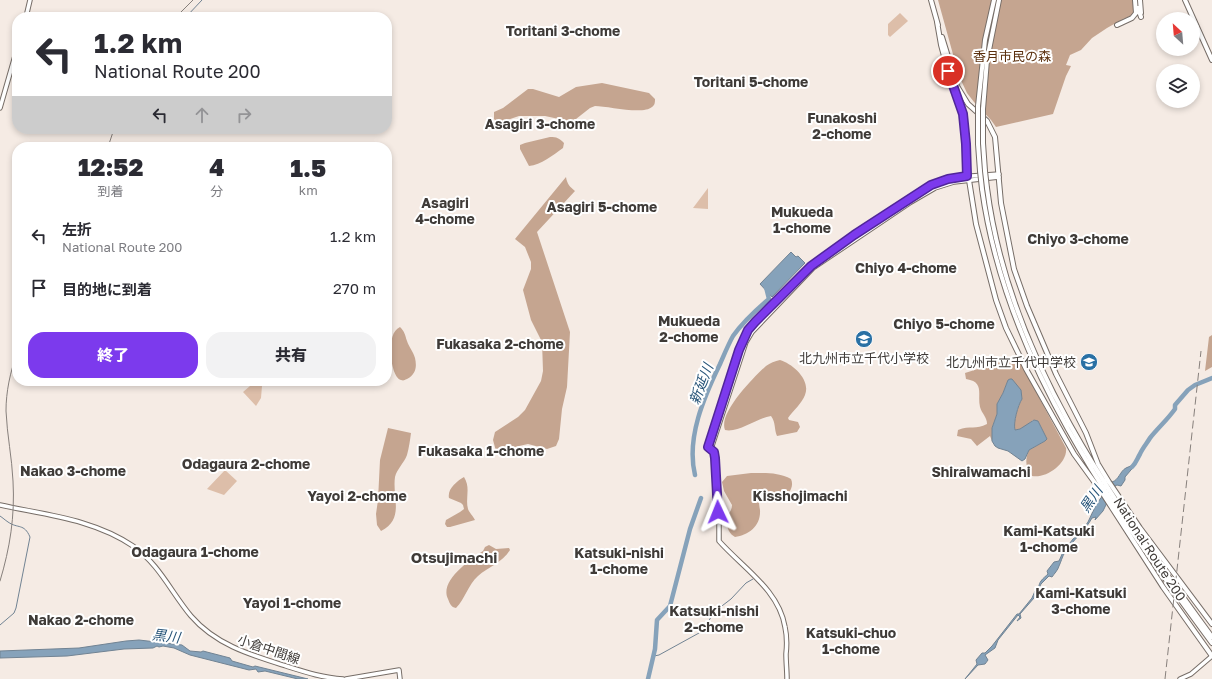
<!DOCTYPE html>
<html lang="ja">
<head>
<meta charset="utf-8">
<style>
	body { margin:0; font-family:"Golos Text","Noto Sans JP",sans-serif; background:#f2f2f3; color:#2b2b33; height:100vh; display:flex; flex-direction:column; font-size:15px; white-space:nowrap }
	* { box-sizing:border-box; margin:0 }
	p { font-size:13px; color:#7c7c81 }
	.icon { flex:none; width:22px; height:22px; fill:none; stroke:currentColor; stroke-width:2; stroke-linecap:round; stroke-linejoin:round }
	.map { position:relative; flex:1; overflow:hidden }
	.panel { position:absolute; left:12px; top:142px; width:380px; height:244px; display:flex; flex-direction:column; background:#fff; border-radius:16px; box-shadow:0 2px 6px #0003 }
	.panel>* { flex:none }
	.guide { position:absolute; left:12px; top:12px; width:380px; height:122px; border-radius:16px; box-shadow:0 2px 6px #0003; background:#fff; color:#2b2b33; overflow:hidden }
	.needle { width:26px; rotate:334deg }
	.tools { position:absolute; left:1156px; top:12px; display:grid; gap:8px }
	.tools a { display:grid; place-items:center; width:44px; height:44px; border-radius:50%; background:#fff; box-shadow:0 2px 6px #0003; font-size:20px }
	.pin { position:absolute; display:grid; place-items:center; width:34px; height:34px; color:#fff; margin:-17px; border:2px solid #fff; border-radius:50%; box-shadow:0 1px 4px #0007 }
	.me { position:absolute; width:44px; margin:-22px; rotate:358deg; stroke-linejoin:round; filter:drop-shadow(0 0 3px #0008) }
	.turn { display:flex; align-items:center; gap:14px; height:84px; padding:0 16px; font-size:18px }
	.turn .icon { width:52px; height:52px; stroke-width:2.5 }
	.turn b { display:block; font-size:28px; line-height:34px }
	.lanes { display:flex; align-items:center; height:38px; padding:0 16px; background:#0003; justify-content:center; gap:20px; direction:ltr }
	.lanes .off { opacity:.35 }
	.eta { display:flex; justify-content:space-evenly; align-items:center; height:68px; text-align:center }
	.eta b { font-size:24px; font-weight:800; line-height:28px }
	.primary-button { display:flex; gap:8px; margin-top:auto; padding:8px 16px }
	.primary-button a { flex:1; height:46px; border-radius:16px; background:#7c3aed; color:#fff; font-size:16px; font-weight:800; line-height:46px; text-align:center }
	.primary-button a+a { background:#f2f2f3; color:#2b2b33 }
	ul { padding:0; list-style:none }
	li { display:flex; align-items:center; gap:12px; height:52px; padding:0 16px }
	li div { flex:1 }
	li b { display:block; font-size:15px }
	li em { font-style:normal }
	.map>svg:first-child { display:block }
	.green { fill:#ddbea9 }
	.forest { fill:#c5a590 }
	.water { fill:#86a2ba; stroke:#718393 }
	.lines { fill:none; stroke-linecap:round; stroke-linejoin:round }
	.stream { stroke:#718393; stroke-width:1 }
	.river { stroke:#86a2ba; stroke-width:4.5 }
	.major-casing { stroke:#766d67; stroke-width:5.5 }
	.highway-casing { stroke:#766d67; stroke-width:6 }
	.major { stroke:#fff; stroke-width:3.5 }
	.highway { stroke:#fff; stroke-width:4 }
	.tram { stroke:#87807c; stroke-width:1 }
	.rail { stroke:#87807c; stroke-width:1; stroke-dasharray:8 4; stroke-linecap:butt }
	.highway-bridge-casing { stroke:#766d67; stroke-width:6; stroke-linecap:butt }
	.highway-bridge { stroke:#fff; stroke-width:4 }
	.route-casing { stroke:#51269a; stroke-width:10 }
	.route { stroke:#7c3aed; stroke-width:7 }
	.labels { text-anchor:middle; stroke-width:4; stroke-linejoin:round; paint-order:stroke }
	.park-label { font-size:13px; fill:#5b300e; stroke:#fff }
	.poi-label { font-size:13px; fill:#3f3b38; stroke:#fff }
	.street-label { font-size:13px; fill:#3f3b38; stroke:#fff }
	.neighbourhood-label { font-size:14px; font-weight:bold; fill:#3f3b38; stroke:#fff }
	.water-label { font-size:14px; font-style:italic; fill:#275478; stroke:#fff }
	.quarter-label { font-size:15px; font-weight:bold; fill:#3f3b38; stroke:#fff }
</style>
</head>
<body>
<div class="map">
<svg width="1212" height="679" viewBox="0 0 1212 679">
	<rect width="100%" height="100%" fill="#f5ebe4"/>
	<!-- green -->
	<path class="green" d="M900,13L908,21L890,37L888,35V24Z
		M708,188V209L693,208Z
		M250,386H262L261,398L256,406L243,392Z
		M225,470L237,481L224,495L207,489Z"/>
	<!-- forest -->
	<path class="forest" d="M938,0H1133L1135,13L1130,16L1123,19L1107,28L1092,38L1081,50L1070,55L1066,65L1071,66L1066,76L1053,114L996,127L991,120L974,102L967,93L959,76Z
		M602,83L649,93L655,99C655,102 655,105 652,107C643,115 607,106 595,106L590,108L576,119L568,121L545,116H519L498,123L494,119V112L503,108L528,89H533L559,97L576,87Z
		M550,137C557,137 559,138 564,143L563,148C553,155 541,165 529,166L520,149V145L525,143Z
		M566,177C567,184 570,187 575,191L537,232L570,332L567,387L562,409L559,439L556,446L547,449L528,444L496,451L493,440L495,432L518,417L525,410L541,381L543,371L542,342L531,320L523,290L531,269V262L525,247L515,239Z
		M400,327C405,332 405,335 407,341C409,347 413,351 415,358C417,367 416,374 407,379C404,380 404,381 401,380C393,378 390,356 391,349C391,341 392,331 400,327Z
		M1212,335V367L1205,371L1209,337Z
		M1016,357L1018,358L1066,448C1068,463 1046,479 1032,476C1025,468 1025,459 1029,450L1045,441L1046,438L1038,421L1033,420L1025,427L1020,429L1015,430C1013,423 1018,405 1022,399L1021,393L1012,379L1008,380L1003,393L997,404V414L992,428V441L990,436L977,446L971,439L957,436L958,430C970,425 976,430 987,424C987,417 982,414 980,407C977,394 985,382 966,379L965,373Z
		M780,360C793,364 811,380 805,395C802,403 793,411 788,418L789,420L798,422L800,427L797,432L777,436C774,429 776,423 771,416C757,418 739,433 725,430C718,413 754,377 766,366C770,363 775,361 780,360Z
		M388,428L411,433C410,440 409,448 407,455C404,463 397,469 395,477C392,497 405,519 381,531L377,525L376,514L378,500L380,460Z
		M751,473C764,473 779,472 791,479C795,488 787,496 780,501L774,500L762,491H760C758,498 759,504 760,510C761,526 749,535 735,537C729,534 725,525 727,517C729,513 732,510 732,505L724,491L722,482L727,476Z
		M464,477C471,488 465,498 468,509C469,512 473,516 475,520L450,527H447L445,524L446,520L460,512L464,509L463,505L461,503L449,498C447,489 457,481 464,477Z
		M489,545L496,549L509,548L510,550C502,563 488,567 478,576C468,585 465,599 456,608C451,607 450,604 448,599C439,581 470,560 483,551L485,547Z"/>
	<!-- water -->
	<path class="water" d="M791,252L796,257L798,256L805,263L772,297L760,284Z
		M1010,379H1012L1021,390L1022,399C1018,405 1013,423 1015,430L1020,429L1034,420L1038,421L1047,439L1045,441L1029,450L1025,459L1022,461L1008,451L998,448L995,446L992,441V428L997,414V404L1003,393L1008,380Z
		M1135,463L1136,464L1125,477V480L1121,486L1117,485L1115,486L1103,511L1095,520L1096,517L1092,518C1085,531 1073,540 1065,552C1062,557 1061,562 1059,566C1058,570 1054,574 1052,577L1049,576L1041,584L1038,590L1035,591L1034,598L1020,614L1021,618L1017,621L1020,617L1018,615L998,640L995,648L985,655L988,660L985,664L978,665L965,679L977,664L976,660L982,653H985L992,646L1017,614H1019L1032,598L1035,591C1040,588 1038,585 1041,581C1043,578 1046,576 1048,574L1047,571L1054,562L1059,561L1063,552L1073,539L1079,535L1088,522L1096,505L1112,482C1119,480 1120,471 1126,468C1130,466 1132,466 1135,463Z
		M139,640L182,645L190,651L201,652L203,651L230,658L232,661L253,667L255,666L308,679H298L265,671L258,672L256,669L249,670L190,655L174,648L163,646L159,647L157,646L153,648L124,649L67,656L0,658V651L79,648L126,641Z"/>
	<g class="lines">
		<!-- stream -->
		<path class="stream" d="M186,17L202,0
			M0,516C3,518 5,520 8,522C18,529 24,523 30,537L16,608L14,613L0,625
			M654,656L659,655L699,633L704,629L714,612L731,599L746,583L753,579"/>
		<!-- river -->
		<path class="river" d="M1132,467C1136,463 1137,459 1140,454C1142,449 1147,443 1150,438C1158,428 1168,419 1175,409V405L1188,390L1195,385L1212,378
			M695,475C686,438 704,397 720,364C724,355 728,345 733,336C743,322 756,310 769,299L766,287
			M648,679L655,649L657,620L670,606L690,529L701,498"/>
		<defs>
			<path id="major" d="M26,17L30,0
				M0,108L17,49
				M711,449L746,342L752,332L813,268L911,202L935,188L954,182L999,177
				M0,505C46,515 93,519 133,546C159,564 171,592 191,616C216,645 251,655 286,666C305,672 323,678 343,679
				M346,679L399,670L400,679
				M787,679C787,671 786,662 786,654C787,645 787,636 785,627C779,590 743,568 719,541V523L717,514L718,512C718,496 719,468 714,454C713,451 711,449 708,447C714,428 720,409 726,390C734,366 739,341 755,322L811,265L854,235L924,189L938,182L958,177L999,174
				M1180,679L1191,674L1212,656"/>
			<path id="highway" d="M931,0L938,25
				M1140,0L1141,13
				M1185,0L1212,60
				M1138,8L1141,17
				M937,22L941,45L951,82L963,114L966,144L967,176L969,180L976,224L996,300L1006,328L1026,369L1074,454L1103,494L1163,587L1212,656
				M1117,25L1132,18L1136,13L1135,0
				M942,37L957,86L968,104L987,121L995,137L1001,203L1014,269L1027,306L1056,374L1086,433L1098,464L1109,482L1140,528L1212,624
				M978,106L985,40L994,0
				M983,109L987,60L999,0
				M983,143L985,171
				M978,144L980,171
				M987,188C1009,359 1113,501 1212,637
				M982,189C1006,362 1111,506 1212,643"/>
		</defs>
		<!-- major casing -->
		<use href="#major" class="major-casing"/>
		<!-- highway casing -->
		<use href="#highway" class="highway-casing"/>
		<!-- major -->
		<use href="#major" class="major"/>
		<!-- highway -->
		<use href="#highway" class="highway"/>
		<!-- tram -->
		<path class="tram" d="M176,17L193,0
			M108,147L114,129
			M0,581C10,548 15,516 13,481C12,458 7,435 6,411C6,392 10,372 17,354"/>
		<!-- rail -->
		<path class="rail" d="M1165,679L1201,351"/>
		<defs>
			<path id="highway-bridge" d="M983,143V109
				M978,144V106
				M980,171L982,189
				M985,171L987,188"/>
		</defs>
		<!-- highway-bridge casing -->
		<use href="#highway-bridge" class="highway-bridge-casing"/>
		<!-- highway-bridge -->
		<use href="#highway-bridge" class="highway-bridge"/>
	</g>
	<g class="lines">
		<defs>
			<path id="route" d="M718,512L715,458L714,452L708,447L739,350L748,330L755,322L811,266L854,235L931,185L948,179L967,176L966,144L963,114L948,71"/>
		</defs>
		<!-- route casing -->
		<use href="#route" class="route-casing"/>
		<!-- route -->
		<use href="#route" class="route"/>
	</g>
	<!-- icons -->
	<defs>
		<symbol id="school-disc" viewBox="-11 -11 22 22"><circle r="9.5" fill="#2970a4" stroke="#fff"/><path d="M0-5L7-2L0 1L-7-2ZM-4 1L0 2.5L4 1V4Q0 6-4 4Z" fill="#fff"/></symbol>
	</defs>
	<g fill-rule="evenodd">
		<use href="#school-disc" x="854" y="329" width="20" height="20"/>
		<use href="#school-disc" x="1079" y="352" width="20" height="20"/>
	</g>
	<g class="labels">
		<!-- park labels -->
		<g class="park-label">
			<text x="1012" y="61">香月市民の森</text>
		</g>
		<!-- poi labels -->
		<g class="poi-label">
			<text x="864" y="363">北九州市立千代小学校</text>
			<text x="1076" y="367" text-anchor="end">北九州市立千代中学校</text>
		</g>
		<!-- street labels -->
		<g class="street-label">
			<text transform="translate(1150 549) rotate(57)" y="5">National Route 200</text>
			<text transform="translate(269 649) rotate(19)" y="5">小倉中間線</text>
		</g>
		<!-- neighbourhood labels -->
		<g class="neighbourhood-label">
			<text x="563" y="36">Toritani 3-chome</text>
			<text x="751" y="87">Toritani 5-chome</text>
			<text x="842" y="123">Funakoshi<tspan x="842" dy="16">2-chome</tspan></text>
			<text x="540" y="129">Asagiri 3-chome</text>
			<text x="445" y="208">Asagiri<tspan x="445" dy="16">4-chome</tspan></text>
			<text x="602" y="212">Asagiri 5-chome</text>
			<text x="802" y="217">Mukueda<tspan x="802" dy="16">1-chome</tspan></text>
			<text x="1078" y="244">Chiyo 3-chome</text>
			<text x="906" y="273">Chiyo 4-chome</text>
			<text x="689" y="326">Mukueda<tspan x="689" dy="16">2-chome</tspan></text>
			<text x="944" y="329">Chiyo 5-chome</text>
			<text x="500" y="349">Fukasaka 2-chome</text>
			<text x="481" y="456">Fukasaka 1-chome</text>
			<text x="246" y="469">Odagaura 2-chome</text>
			<text x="73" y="476">Nakao 3-chome</text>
			<text x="981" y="477">Shiraiwamachi</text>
			<text x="357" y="501">Yayoi 2-chome</text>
			<text x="800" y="501">Kisshojimachi</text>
			<text x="1049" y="536">Kami-Katsuki<tspan x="1049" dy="16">1-chome</tspan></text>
			<text x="195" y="557">Odagaura 1-chome</text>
			<text x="619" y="558">Katsuki-nishi<tspan x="619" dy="16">1-chome</tspan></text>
			<text x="1081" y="598">Kami-Katsuki<tspan x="1081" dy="16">3-chome</tspan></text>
			<text x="292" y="608">Yayoi 1-chome</text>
			<text x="714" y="616">Katsuki-nishi<tspan x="714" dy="16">2-chome</tspan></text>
			<text x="81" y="625">Nakao 2-chome</text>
			<text x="851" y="638">Katsuki-chuo<tspan x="851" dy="16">1-chome</tspan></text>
		</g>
		<!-- water labels -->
		<g class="water-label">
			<text transform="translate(701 384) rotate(-69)" y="5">新延川</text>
			<text transform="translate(1091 499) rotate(-56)" y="5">黒川</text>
			<text transform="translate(166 636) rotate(7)" y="5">黒川</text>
		</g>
		<!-- quarter labels -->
		<g class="quarter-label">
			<text x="454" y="563">Otsujimachi</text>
		</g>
	</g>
</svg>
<div class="tools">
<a><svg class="needle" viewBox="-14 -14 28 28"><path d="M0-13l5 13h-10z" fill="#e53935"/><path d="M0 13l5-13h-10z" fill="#7c7c81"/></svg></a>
<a><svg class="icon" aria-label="layers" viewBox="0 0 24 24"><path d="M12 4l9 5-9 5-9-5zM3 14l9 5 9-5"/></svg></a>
</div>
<div class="pin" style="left:948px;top:71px;background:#d93025"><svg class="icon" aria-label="arrive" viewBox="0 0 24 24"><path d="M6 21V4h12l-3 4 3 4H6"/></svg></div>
<svg class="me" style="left:718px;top:512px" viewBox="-20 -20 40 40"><path d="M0-17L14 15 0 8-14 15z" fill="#7c3aed" stroke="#fff" stroke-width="4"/></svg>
<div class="guide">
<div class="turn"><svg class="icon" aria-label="left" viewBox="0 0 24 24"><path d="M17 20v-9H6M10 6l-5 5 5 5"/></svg><div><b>1.2 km</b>National Route 200</div></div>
<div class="lanes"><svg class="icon" aria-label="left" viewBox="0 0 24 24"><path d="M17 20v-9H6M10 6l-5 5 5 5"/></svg><svg class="icon off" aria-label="ahead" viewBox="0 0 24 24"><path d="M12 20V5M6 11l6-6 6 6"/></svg><svg class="icon off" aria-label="right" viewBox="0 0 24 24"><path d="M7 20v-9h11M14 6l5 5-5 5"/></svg></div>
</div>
<section class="panel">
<div class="eta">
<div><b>12:52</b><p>到着</p></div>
<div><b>4</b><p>分</p></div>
<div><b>1.5</b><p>km</p></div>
</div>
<ul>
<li><svg class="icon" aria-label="left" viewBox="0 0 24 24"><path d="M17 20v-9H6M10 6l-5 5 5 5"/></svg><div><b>左折</b><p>National Route 200</p></div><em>1.2 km</em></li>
<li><svg class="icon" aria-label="arrive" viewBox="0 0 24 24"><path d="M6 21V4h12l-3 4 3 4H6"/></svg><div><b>目的地に到着</b></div><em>270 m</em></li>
</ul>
<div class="primary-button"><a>終了</a><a>共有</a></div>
</section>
</div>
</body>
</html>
